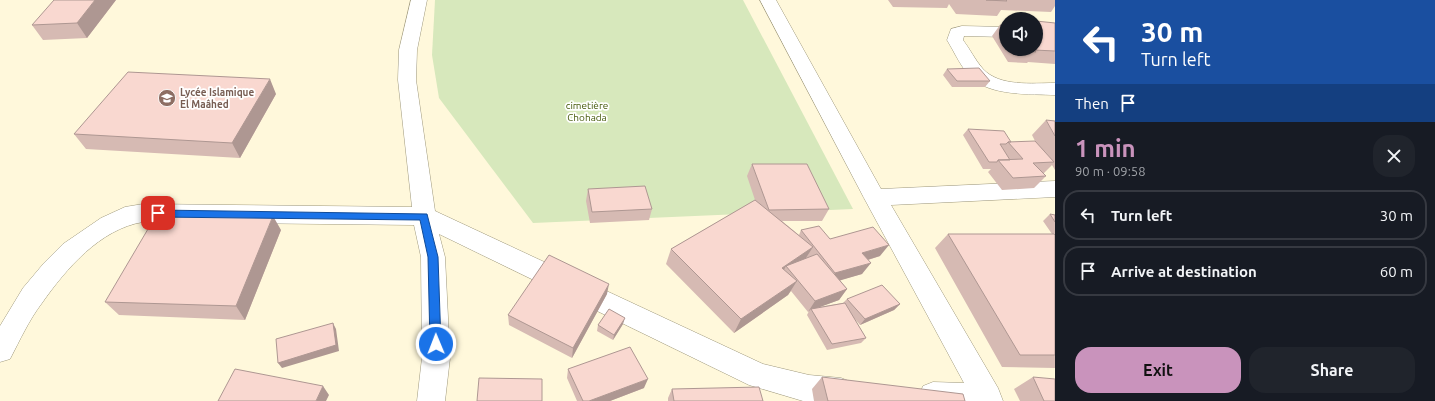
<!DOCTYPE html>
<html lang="en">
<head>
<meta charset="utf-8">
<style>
	body { margin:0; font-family:Ubuntu,sans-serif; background:#20242c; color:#f1f3f6; height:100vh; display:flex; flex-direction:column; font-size:15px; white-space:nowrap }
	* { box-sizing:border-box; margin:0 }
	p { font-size:13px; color:#9ea1a6 }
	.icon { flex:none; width:22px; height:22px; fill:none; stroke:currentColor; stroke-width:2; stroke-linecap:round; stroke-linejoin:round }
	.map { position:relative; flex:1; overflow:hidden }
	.sheet { display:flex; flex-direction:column; background:#171b24; width:380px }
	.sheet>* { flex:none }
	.hud { background:#1a4fa0; color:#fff; overflow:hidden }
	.buttons { position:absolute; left:999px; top:12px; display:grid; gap:8px }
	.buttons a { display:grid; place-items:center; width:44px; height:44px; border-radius:50%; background:#171b24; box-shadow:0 1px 3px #0004; font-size:20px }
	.pin { position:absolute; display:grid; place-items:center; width:34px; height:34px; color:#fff; margin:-17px; border-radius:8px; box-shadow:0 2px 6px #0006 }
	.me { position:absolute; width:44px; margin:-22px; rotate:359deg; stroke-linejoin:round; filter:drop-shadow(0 0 3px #0008) }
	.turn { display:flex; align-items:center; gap:14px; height:84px; padding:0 20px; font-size:18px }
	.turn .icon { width:52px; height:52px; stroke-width:2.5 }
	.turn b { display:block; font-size:28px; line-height:34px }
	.then { display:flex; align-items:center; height:38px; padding:0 20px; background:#0003; gap:8px; font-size:15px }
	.round { display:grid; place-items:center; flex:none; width:42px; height:42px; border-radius:16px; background:#20242c }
	.head { display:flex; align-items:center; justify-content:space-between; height:68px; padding:0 20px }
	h1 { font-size:24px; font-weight:700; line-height:30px; color:#c993bc }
	.action { display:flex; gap:8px; margin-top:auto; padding:8px 20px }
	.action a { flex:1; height:46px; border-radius:16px; background:#c993bc; color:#111; font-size:16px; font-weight:700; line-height:46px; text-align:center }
	.action a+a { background:#20242c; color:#f1f3f6 }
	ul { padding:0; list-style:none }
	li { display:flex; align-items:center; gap:12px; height:50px; margin:0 8px 6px; padding:0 12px; border:2px solid #363941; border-radius:16px }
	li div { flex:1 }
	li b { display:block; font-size:15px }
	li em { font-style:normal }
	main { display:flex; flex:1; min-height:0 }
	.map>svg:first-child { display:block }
	.green { fill:#d7e8bc }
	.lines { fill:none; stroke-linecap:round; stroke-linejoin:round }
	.minor-casing { stroke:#9f997d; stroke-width:1 }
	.minor { fill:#fff; fill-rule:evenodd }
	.wall { fill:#d6bab3 }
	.shaded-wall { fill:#ae9792 }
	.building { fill:#f9d8d0; stroke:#ae9792 }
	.route { fill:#1a73e8; stroke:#114b97 }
	.labels { text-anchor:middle; stroke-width:3.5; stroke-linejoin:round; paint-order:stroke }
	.education-label { font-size:10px; font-weight:bold; fill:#785e54; stroke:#fff; text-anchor:start }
	.park-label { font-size:10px; fill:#445809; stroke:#fff }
</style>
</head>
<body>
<main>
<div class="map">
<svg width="1055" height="401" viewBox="0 0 1055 401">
	<rect width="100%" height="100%" fill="#fff8db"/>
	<!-- green -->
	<path class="green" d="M435,0H743L853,209L533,223L439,98L432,55Z"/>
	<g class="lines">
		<defs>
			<path id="minor" d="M411,0H427L417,50L416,80L435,211L763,364L809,375L841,378L851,382L855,392L851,401H803L749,385L439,234L445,257L450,358L445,401H417L422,358L421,257L414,225L143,222C100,229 66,269 42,303C29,320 20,340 10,359L0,362V326L23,288L44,263L63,244L101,218L125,207L143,204L412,207L398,80L399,50Z
				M760,0H776L881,189L1055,181V197L891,205L998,388L1003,401H921L919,396L923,386L933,382L964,383L864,198Z
				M962,26L1006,27V37L964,36L963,40C970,49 975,60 983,69C1000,87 1032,83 1055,83V95C1031,94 990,96 972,78C961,68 955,53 947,40L951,29Z"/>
		</defs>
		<!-- minor casing -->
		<use href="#minor" class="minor-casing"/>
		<!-- minor -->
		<use href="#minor" class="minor"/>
	</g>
	<!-- wall -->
	<path class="wall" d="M116,0L87,38L43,40L32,25Z
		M888,0H1055V6L1051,12L1001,10L997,16L956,14L949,4L947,8L893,7Z
		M1055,23V64L1028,62L1027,63L1008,62L992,36L1000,25H1006V49H1036Z
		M947,69L990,81L985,87H952L943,75Z
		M276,94L240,158L86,149L74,134Z
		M1046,120L1055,136V170L1052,165L1043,174L1046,176L1034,188L1002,190L988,172L991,169H983L963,135L968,129L1011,142L1036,143L1032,135Z
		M752,164L829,209L822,221H782L799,235L801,230L830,239L880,256L868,260L862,274L840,280L847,289L839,300L819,307L843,303L847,299L900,304L894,310L860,325L854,318L866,338L861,343L827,350L807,315L809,311L808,312L791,291L788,295L734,333L666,264L671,249L755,200L747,176Z
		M588,189L652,209L649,220L590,223L586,201Z
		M1050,214L1055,215V368L1002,367L935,248L948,234H1052L1043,221Z
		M281,230L245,320L119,315L105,302Z
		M607,294L572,358L509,325L508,315Z
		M623,324L613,340L597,331L598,325Z
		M568,369L644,388L610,401H577L567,378Z
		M822,377L965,401H814L812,389Z
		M1033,377L1055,401H1020L1014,389Z
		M672,389L763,401H668V398Z"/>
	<!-- shaded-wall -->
	<path class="shaded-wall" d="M95,0H116L87,38L77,23Z
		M270,79L276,94L240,158L232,143Z
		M273,216L281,230L245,320L236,306Z
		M889,245L880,256L854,264L862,253Z
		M813,247L804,261L786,266L780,277L782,268Z
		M871,263L862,274L828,284L835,273Z
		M797,281L788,295L734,333L741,319Z
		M609,284L607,294L572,358L573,348Z
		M847,289L839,300L812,310L811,309L808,312L815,301Z
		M900,304L894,310L860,325L865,319Z
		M625,318L623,324L613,340L614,335Z
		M333,323L336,329L339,351L282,368L278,363Z
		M648,379L644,388L610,401H589Z
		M323,386L329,395L326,401H316Z"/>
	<!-- building -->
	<path class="building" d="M54,0H95L77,23L32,25Z
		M986,0H1006L1007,1Z
		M1036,21L1055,23V51L1034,50L1036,52L1017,50L1016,49H1036Z
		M1000,25H1006V34Z
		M979,68L990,81H957L947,69Z
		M128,72L270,79L232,143L74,134Z
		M1046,120L1055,121V136Z
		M968,129L1004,131L1011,142H1008L1006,144H1000L1010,160H998L997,162H989Z
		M1035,141L1054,162L1033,163L1046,176L1013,178L998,160L1023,159L1008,142Z
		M752,164H807L829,209L769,210Z
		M645,186L652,209L592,212L588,189Z
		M755,200L813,247L782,268L797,281L741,319L671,249Z
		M158,212L273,216L236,306L105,302Z
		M1050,214L1055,215V222Z
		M819,226L830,239L873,227L889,245L862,253L871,263L835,273L801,230Z
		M948,234H1054L1055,235V355H1020Z
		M817,254L847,289L815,301L786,266Z
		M549,255L609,284L573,348L508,315Z
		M882,285L900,304L865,319L847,299Z
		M845,303L866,338L832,344L811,309Z
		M609,309L625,318L614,335L598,325Z
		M333,323L336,345L278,363L276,339Z
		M630,347L648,379L589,401H583L568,369Z
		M235,369L323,386L316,401H218Z
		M822,377L963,394L965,401H828Z
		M1033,377L1055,379V401H1044Z
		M479,378L542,379V401H477Z
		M759,387L763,401H674L672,389Z"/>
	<!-- route -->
	<path class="route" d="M158,210L427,214L438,257L441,344L439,347L436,349L432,347L430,344L428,257L420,220L158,217L154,213Z"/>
	<!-- icons -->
	<defs>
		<symbol id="school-disc" viewBox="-11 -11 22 22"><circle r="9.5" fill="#8d6e63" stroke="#fff"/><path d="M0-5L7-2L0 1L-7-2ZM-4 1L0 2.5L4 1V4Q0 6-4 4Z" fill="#fff"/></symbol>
	</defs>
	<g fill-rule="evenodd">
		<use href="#school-disc" x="157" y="88" width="20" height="20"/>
	</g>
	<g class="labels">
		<!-- education labels -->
		<g class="education-label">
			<text x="180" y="96">Lycée Islamique<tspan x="180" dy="12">El Maâhed</tspan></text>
		</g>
		<!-- park labels -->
		<g class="park-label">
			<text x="587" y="109">cimetière<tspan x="587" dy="12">Chohada</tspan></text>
		</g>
	</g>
</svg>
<div class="buttons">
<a><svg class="icon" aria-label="sound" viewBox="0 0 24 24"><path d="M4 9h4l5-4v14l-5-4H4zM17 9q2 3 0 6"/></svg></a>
</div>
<div class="pin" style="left:158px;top:213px;background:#d93025"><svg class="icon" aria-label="arrive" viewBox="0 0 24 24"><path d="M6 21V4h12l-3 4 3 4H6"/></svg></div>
<svg class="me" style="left:436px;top:344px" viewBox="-20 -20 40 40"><circle r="17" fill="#1a73e8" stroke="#fff" stroke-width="3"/><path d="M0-11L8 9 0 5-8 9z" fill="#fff"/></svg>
</div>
<section class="sheet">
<div class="hud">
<div class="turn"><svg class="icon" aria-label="left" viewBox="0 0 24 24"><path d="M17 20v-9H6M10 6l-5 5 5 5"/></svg><div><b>30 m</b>Turn left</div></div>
<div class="then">Then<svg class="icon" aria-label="arrive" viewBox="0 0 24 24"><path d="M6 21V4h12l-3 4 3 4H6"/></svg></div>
</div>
<div class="head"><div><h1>1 min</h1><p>90 m · 09:58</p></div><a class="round"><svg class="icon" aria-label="close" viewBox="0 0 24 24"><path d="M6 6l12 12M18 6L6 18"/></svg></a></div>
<ul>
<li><svg class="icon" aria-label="left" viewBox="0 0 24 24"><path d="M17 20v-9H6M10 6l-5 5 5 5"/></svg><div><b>Turn left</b></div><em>30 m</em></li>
<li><svg class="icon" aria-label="arrive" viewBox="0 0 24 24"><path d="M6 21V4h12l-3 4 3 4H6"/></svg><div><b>Arrive at destination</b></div><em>60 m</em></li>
</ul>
<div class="action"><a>Exit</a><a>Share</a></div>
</section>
</main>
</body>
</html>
